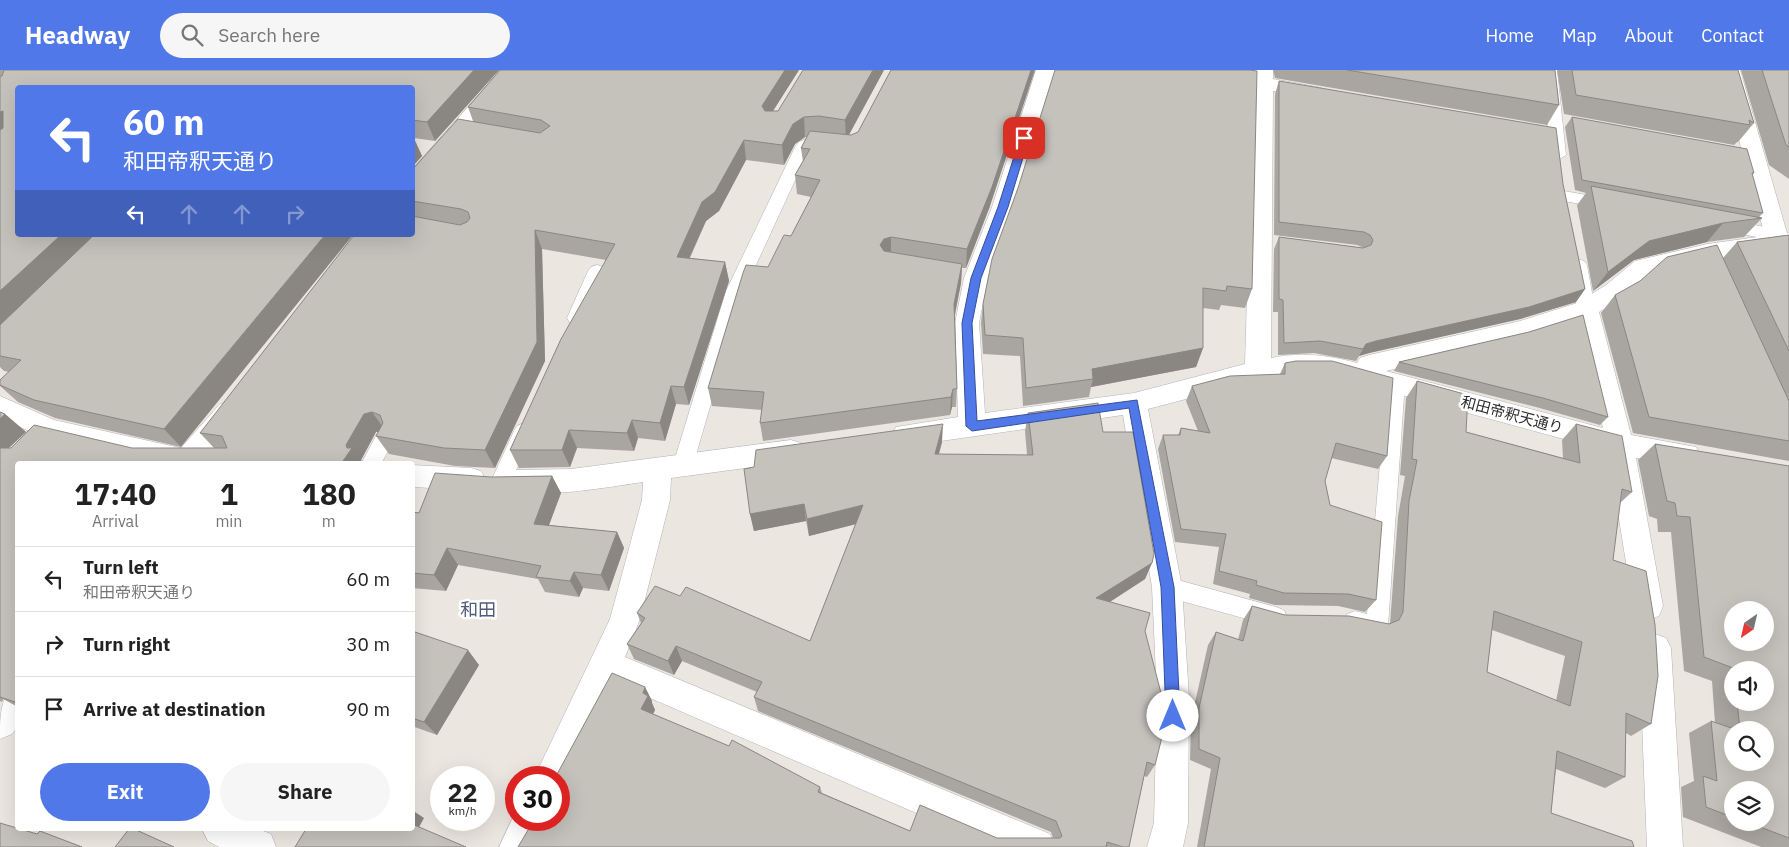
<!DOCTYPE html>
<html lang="en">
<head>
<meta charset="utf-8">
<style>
	body { margin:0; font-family:"IBM Plex Sans","Noto Sans JP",sans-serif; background:#f6f6f6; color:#222; height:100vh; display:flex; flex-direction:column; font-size:19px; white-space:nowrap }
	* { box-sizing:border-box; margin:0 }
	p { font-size:16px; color:#767676 }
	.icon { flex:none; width:28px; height:28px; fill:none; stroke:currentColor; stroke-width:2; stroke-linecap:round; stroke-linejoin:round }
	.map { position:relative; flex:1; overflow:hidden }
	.details { position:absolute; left:15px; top:391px; width:400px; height:370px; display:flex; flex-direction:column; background:#fff; border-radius:5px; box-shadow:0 5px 20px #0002 }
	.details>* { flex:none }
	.banner { position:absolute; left:15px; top:15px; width:400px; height:152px; border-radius:5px; box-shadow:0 5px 20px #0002; background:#5178e9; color:#fff; overflow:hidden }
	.needle { width:32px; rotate:214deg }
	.tools { position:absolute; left:1724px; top:531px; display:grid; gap:10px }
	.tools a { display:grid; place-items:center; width:50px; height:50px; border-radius:50%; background:#fff; box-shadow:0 5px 20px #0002; font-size:25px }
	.speed { position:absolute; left:430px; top:696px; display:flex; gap:10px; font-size:25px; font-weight:700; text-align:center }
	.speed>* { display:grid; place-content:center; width:65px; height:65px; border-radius:50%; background:#fff; box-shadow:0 5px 20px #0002; line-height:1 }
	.speed small { font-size:12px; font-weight:400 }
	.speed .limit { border:8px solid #d22; background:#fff; color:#111 }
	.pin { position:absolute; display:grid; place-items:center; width:42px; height:42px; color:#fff; margin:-21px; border-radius:10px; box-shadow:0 2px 8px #0006 }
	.me { position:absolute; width:55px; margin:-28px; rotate:0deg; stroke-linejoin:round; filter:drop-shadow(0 0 4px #0008) }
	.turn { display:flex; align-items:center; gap:18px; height:105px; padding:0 25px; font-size:22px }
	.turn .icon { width:65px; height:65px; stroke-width:2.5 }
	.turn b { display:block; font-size:35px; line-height:42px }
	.lanes { display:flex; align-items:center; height:48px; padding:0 25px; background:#0003; justify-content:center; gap:25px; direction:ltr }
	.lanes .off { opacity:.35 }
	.eta { display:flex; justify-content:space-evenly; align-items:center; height:85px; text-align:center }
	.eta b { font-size:30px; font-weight:800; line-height:35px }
	.button { display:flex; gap:10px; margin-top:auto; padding:10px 25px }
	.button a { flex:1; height:58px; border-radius:30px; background:#5178e9; color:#fff; font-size:20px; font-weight:800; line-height:58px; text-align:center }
	.button a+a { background:#f6f6f6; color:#222 }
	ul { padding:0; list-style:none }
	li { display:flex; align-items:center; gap:15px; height:65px; padding:0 25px; border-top:1px solid #e0e0e0 }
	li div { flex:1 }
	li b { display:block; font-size:19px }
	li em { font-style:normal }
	header { display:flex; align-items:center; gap:30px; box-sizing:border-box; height:70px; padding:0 25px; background:#5178e9; color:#fff }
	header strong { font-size:24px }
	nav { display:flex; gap:28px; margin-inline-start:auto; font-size:18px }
	.search { width:350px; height:45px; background:#f6f6f6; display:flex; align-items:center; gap:12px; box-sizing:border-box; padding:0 18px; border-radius:28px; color:#767676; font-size:19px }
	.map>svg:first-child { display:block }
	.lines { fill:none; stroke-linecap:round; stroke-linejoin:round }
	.service-casing { stroke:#b1b3bb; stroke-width:1 }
	.minor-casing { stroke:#b1b3bb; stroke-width:1 }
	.service { fill:#fff; fill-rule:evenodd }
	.minor { fill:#fff; fill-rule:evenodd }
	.wall { fill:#a9a6a1; fill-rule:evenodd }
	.shaded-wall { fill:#8a8783 }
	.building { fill:#c5c1bb; stroke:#8a8783; fill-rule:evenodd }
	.route { fill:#5178e9; stroke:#354e97 }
	.labels { text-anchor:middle; stroke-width:5; stroke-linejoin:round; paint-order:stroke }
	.street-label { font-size:15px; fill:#2c2c2c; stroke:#fff }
	.quarter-label { font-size:18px; fill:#515b79; stroke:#fff }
</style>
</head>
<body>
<header>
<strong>Headway</strong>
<div class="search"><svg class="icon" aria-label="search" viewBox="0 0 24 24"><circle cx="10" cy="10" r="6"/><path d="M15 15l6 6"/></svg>Search here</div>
<nav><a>Home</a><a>Map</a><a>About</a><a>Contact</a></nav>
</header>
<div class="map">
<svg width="1789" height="777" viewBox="0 0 1789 777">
	<rect width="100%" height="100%" fill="#ece6e0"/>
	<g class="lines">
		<defs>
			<path id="service" d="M1543,0H1557L1566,85L1558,90L1550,85Z
				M811,67L830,71L833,74L825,79L810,78L744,221L693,395L690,401L683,403L676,401L673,395L726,221L796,75L799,72Z
				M1564,121L1609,129L1615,130L1617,134L1615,138L1609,139L1558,130L1556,126L1558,122Z
				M1723,149L1776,159L1782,161L1784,165L1782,169L1776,171L1717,159L1715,155L1717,151Z
				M1578,189L1584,191L1587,195L1595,239L1592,244L1586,245L1580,244L1577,239L1569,195L1572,191Z
				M597,195L603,197L606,201L585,248L582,253L576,255L570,253L567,248L588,201L591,197Z
				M1396,305L1403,307L1405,312L1388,556L1385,563L1377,566L1347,558L1344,551L1347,544L1355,541L1367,544L1387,312L1389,307Z
				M524,353L531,356L534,361L511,411L508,417L501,419L494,417L491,411L514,361L517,356Z
				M384,362L391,364L394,370L381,394H361L377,364Z
				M1167,507L1276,537L1284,540L1287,547L1284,554L1276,557L1167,527L1159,524L1156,517L1159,510Z"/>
			<path id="minor" d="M501,0H522L420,119L412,121V100Z
				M1036,0H1056L1014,137L988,208L979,253L985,343L1134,323L1245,294L1253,18L1176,6L1169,4L1166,0H1213L1253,6V0H1273V9L1322,18L1325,22L1322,26L1315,28L1273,21L1271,288C1301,282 1327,285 1357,293L1360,288L1369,285L1520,251L1577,233L1606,215L1635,191L1707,174L1765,166L1720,0H1740L1787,163H1789V179L1707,190L1651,203L1624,227L1599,242L1631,365L1696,377L1700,385L1696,393L1686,396L1636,388L1663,536L1659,546L1648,550L1637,546L1633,536L1608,381L1324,304H1289L1258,310L1148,339L1182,517L1189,628L1188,753L1183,777H1147L1154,753L1157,628L1152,517L1123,345L906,376L896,373L892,365L896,357L958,347L955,253L964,208L992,137ZM1577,251L1603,358L1386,301L1522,269Z
				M0,326L54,350L181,378L220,334L229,331L238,334L242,341L211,382L238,386L242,394H151L49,370L0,348Z
				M791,370L801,373L805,381L801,389L791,392L671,408L670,430L640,549L625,587L1050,764L1055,777H995L613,612L563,720L559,722V708H534L610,549L642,430L643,412C608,417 539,430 506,419L502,411L506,403L516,400L571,399Z
				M412,395L471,398L481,401L485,409L481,417L471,420L412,417Z
				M1655,564L1666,568L1671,578L1683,777H1647L1639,578L1644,568Z
				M18,614V656L12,664L0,669C0,646 0,624 18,614Z
				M516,741V750H547L535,777H499Z
				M202,759H258L271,764L276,777H219L208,771Z"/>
		</defs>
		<!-- service casing -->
		<use href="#service" class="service-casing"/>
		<!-- minor casing -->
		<use href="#minor" class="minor-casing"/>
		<!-- service -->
		<use href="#service" class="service"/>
		<!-- minor -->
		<use href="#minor" class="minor"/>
	</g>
	<!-- wall -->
	<path class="wall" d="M0,0H499L435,71L414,68L422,86L412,97V18H18L181,377L55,348L18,332L0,316V310L9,302L4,301L0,297Z
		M500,0H799L773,41H778L884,0L849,65L990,136L966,198H962L961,213L955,245L957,319L956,337H952L950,345L763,371L760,353L762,340L712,336L708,318L768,197L791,166L811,127L797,124L795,105L803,92L801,78L807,67H805L795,74L784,95L746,90L719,141L706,151L690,188L725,192L729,211L689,335L676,334L665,371L638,368L634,381L577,378L570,397L519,398L510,380L606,190L542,179L545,291L495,398L455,396L389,384L376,366L379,362H376L361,390L18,394V637L3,629L2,632L0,631V342L5,344L26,362L9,378H214L200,363L412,165V100L473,51L468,37Z
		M1273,0H1555L1559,35L1547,55L1275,8Z
		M1557,0H1738L1754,53L1738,72H1737L1734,75L1564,44Z
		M1741,0H1789V109L1769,95Z
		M1279,11L1563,114L1585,219L1576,232L1520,249L1369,283L1359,286L1356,291L1314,283L1278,285V242H1273L1274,179L1279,167L1364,178L1357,175L1274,165L1275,24Z
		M1572,47L1754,103L1752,105L1763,143L1759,147L1762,148L1744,167L1707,172L1634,190L1593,221L1577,135L1586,123L1575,120L1565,57Z
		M1018,118L1252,219L1245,238L1221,235L1219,240L1203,238V278L1196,297L1091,317L1089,327L1023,336L1020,286L983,284L981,253L983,234Z
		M1789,165V391L1633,363L1601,243L1615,225L1723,188L1737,172Z
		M1529,262L1608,347L1600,355L1536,337L1394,301L1399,292Z
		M1285,293L1387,386L1378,399L1331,388L1325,411L1330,435L1376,530L1365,542L1338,536L1275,535L1249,528L1250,524L1213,514L1219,477L1175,472L1158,379L1163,365H1178L1181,358L1198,361L1186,331L1192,316L1280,304Z
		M1417,311L1466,362L1563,388L1562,370L1576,354L1632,422L1620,433L1613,490L1651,654L1631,666L1626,663L1625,707L1605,718L1556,699L1551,743L1634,777H1197L1211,699L1190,690L1191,650L1208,575L1216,562L1238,570L1243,550L1252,536L1285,545L1390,554L1398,446L1405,406L1400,405L1406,328ZM1492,560L1565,586L1556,631L1487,602Z
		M1028,343L1103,362L1152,493L1145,509L1110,532L1145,561L1155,695L1147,707L1144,706L1129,777H518L645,617L652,631V633L655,640L653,644L820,717L822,723L910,761L997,768H1053L1051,762L758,641L754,627L757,622L682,591L674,605L634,589L627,574L641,553L637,543L680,526L810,571L856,454L809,466L806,451L754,461L750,444L942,372L939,384L1027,385L1025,361Z
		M1655,374L1789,396V777H1761L1683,747L1681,717L1694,711L1689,663L1711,651L1715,653L1712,611L1684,601L1671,462H1658L1657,449L1649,446L1638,390ZM1732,600H1765V632H1732ZM1732,660H1765L1732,692ZM1732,720L1765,752H1732Z
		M552,406L561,423L549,455L617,462L624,478L609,521L583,518L579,527L545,522L538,509L458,495L446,521L412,518V442L419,443L491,407Z
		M412,561L479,595L437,665L412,656Z"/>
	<!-- shaded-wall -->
	<path class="shaded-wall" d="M474,0H499L435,71L427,52Z
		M785,0H799L764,55L762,36Z
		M873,0H884L846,70L845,50Z
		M1031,0H1035L990,136L966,198L967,179Z
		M3,41L18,59L0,73V42Z
		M804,47L805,67L795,74L784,95L782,75L793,54Z
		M413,67L422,86L412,97V68Z
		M744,70L746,90L719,141L706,151L681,206L677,187L702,132Z
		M1723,153L1707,172L1634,190L1593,221L1608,202L1649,171Z
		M535,160L542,179L545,291L495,398L485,380Z
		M61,165H99L0,257V221Z
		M325,165H353L181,377L164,359Z
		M891,167V186L880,194V175L884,169Z
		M725,192L729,211L689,335L684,317Z
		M962,194L961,213L953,253L954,234Z
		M1585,219L1576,232L1520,249L1369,283L1359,286L1356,291L1366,274L1376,271Z
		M1203,278L1196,297L1091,317L1093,309L1092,299Z
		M671,316L676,334L665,371L660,353Z
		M953,319L952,337L950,345L951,327Z
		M372,342L385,360L376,362L361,390L364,394H341L347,378L346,375L364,344Z
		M5,344L26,362L0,386V349Z
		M632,350L638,368L634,381L627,363Z
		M943,354L942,372L934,401L935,384Z
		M569,360L577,378L570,397L562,380Z
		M552,406L561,423L543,471L534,454Z
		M804,434L806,451L754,461L750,444Z
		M863,435L864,452L809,466L807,449Z
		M617,462L624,478L609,521L601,505Z
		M447,478L458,495L446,521L434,505Z
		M1152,493L1145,509L1091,544L1096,528Z
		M574,502L583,518L579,527L570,511Z
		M676,576L682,591L674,605L668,591Z
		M468,580L479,595L437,665L424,652Z
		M645,617L652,631V633L655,640L648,653L641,639L643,623Z
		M412,740L424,748L417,761L412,757Z"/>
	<!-- building -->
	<path class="building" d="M4,0H474L427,52L412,50V18H18V165H61L0,221V60L3,58V41L0,42V6H2Z
		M500,0H785L762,36L765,41H778L803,0H873L845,50L819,46L804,47L793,54L782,75L744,70L715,122L702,132L677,187L725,192L684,317L671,316L660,353L632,350L627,363L569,360L562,380H510L561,269L615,174L535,160L537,272L485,380L444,378L376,366L383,353L380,345L372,342L364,344L346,375L347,378H352L341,394H18V633L0,627V378H11L34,355L132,378H227L222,366L200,363L354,165H412V146L460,155L467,152L470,148L468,142L461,139L412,131V100L458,49L540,63L550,56L541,50L468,37Z
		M891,0H1031L992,117L967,179L891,167L884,169L880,175L884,181L962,194L954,234L957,319H953L951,327L760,353L764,322L708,318L743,203L746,195L768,197L784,165L791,166L820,110L795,105L810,79L801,78L810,61L851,65L858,62Z
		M1055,0H1250L1257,1L1252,219L1227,216L1226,221L1203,218V278L1092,299L1093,309L1026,318L1023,268L985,265L983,234L992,189L1018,118Z
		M1347,0H1555L1559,35Z
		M1572,0H1738L1754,53L1749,50L1750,55L1576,25Z
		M1762,0H1789V77L1786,75Z
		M1279,11L1556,58L1563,114L1585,219L1529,237L1376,271L1366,274L1363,279L1320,271L1284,273L1283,230L1279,229V167L1363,178L1371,175L1373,170L1370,165L1364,162L1279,152Z
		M1572,47L1747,79L1754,103H1752L1763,143L1582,110Z
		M1591,116L1762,148L1723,153L1649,171L1608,202Z
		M94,165H325L164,359L34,330L0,315V310L21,290L0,286V255Z
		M1789,165V281L1737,172Z
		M1717,175L1789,331V371L1649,347L1615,225L1640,211L1667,187Z
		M1583,245L1608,347L1543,328L1399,292L1529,262Z
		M1296,291H1332L1393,308L1387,386L1336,373L1325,411L1330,435L1382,452L1376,530L1348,524L1284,523L1256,515L1257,511L1219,501L1226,464L1181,459L1163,365H1180L1181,358L1210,363L1192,316L1230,306L1285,304V293Z
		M1417,311L1468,325L1466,362L1580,393L1576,354L1622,366L1632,422L1622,419L1613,490L1646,501L1655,555L1658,606L1651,654L1626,643L1625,707L1557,681L1551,743L1632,771L1634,777H1204L1220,688L1199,679V638L1216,562L1243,571L1252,536L1285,545L1349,546L1389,554L1399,550L1403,542L1409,431L1417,390L1412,389ZM1494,541L1582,572L1570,636L1487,602Z
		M1098,333L1103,362H1133L1154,484L1152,493L1096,528L1150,543L1145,561L1162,627V667L1155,695L1147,692L1129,777H1123L1107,772L1106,777H518L534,750H559V708H555L612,603L645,617L643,623L648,626L641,639L729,676L732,670L820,717L818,722L910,761L920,735L997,768H1060L1062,766L1056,751L754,627L762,612L676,576L668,591L627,574L645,548L637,543L655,516L680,526L686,517L810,571L863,435L807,449L804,434L750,444L744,399L754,397L756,380L943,354L935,384L1033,385L1028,343Z
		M0,342L5,344L0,349Z
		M1655,374L1789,396V768L1747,752H1765V720H1732V747L1706,737L1703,706L1717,711L1711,651L1737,660H1732V692H1765V660H1740L1737,632H1765V600H1734L1733,598L1704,587L1690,447L1677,446L1675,433L1667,431ZM1732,540H1765V572H1732Z
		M435,403L491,407L552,406L534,454L617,462L601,505L574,502L570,511L536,507L541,496L447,478L434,505L412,503V442L419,443Z
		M412,561L468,580L424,652L412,648Z
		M0,753L37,764L40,761L82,777H0Z
		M412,754L466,777H295L306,759H412Z
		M129,759H134L174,777H115Z"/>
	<!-- route -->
	<path class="route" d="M1024,66L1029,68L1008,137L981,208L972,253L977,351L1137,330L1174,517L1180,646L1178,651L1173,653L1168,651L1166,646L1161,517L1129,338L972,361L966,356L962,253L971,208L998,137L1020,68Z"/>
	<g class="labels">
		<!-- street labels -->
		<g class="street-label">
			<text transform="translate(1512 345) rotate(15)" y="5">和田帝釈天通り</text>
		</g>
		<!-- quarter labels -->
		<g class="quarter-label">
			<text x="478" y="546">和田</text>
		</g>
	</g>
</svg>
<div class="tools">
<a><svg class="needle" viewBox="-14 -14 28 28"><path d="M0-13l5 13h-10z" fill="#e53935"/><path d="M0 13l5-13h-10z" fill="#767676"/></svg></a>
<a><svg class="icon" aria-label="sound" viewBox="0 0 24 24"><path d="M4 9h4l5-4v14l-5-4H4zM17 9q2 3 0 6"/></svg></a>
<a><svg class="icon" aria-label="search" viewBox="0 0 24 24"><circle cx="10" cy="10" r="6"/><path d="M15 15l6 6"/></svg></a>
<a><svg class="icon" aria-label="layers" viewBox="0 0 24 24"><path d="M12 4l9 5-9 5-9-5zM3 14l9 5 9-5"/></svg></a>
</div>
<div class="speed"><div>22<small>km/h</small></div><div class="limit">30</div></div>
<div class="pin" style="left:1024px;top:68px;background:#d93025"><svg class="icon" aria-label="arrive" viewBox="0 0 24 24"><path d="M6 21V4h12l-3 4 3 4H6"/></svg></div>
<svg class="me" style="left:1173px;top:646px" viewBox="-20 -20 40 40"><circle r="19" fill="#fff"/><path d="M0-13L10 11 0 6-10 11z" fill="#5178e9"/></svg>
<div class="banner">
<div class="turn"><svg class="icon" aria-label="left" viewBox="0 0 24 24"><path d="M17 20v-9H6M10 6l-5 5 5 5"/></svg><div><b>60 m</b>和田帝釈天通り</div></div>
<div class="lanes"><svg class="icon" aria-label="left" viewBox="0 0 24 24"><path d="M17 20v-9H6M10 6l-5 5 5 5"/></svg><svg class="icon off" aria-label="ahead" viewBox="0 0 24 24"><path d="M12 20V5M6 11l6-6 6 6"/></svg><svg class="icon off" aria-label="ahead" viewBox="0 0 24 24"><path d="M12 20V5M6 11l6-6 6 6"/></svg><svg class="icon off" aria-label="right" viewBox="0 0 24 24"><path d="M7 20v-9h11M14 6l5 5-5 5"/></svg></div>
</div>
<section class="details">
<div class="eta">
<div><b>17:40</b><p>Arrival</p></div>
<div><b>1</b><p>min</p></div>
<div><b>180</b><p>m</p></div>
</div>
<ul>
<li><svg class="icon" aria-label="left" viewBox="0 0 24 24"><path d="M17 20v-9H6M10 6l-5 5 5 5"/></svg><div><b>Turn left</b><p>和田帝釈天通り</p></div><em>60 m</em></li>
<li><svg class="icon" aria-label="right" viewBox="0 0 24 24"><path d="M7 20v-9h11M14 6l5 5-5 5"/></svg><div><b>Turn right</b></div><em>30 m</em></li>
<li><svg class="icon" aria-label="arrive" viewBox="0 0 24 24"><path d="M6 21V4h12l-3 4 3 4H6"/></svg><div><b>Arrive at destination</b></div><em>90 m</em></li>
</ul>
<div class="button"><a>Exit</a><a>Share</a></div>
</section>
</div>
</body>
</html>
